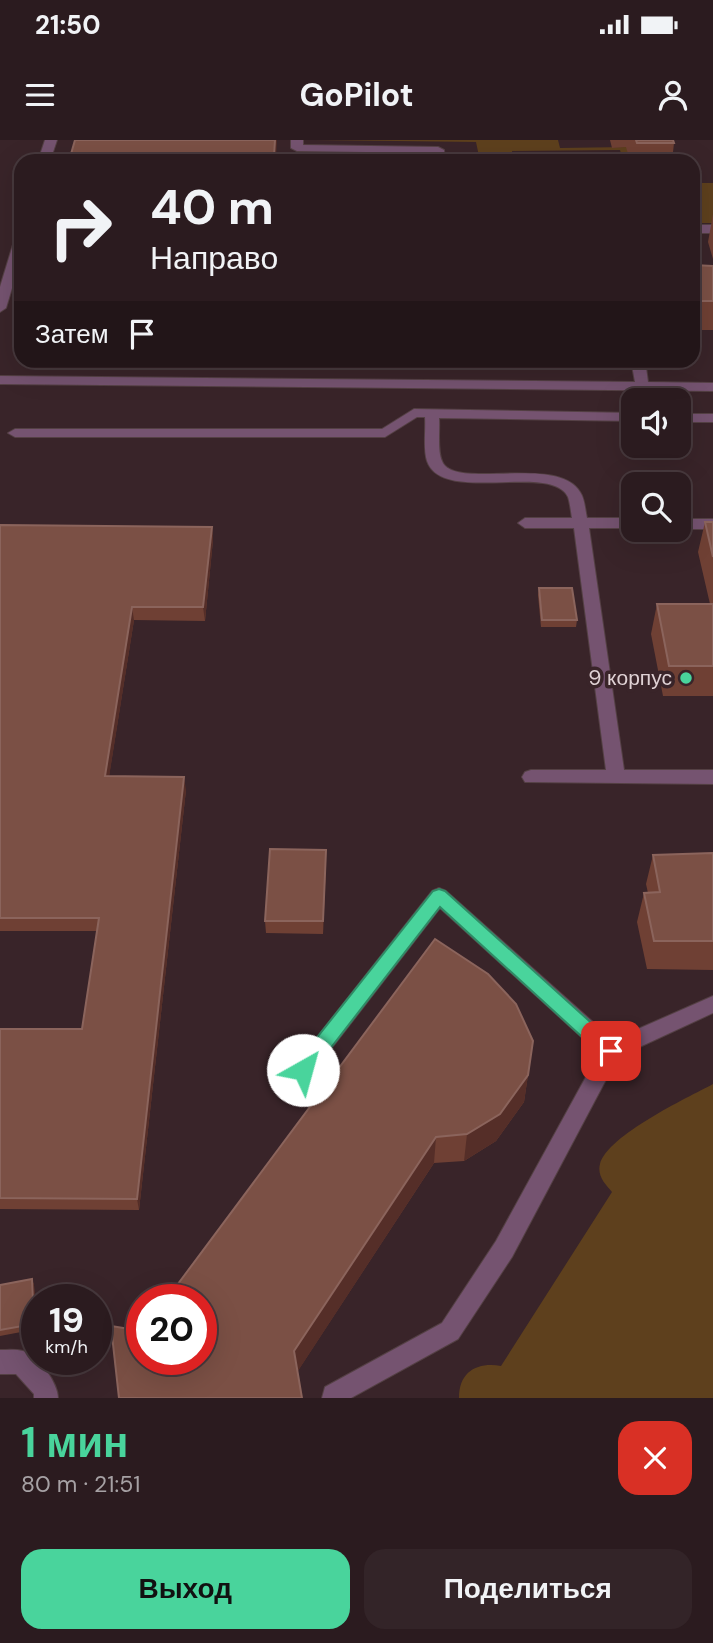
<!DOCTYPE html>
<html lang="ru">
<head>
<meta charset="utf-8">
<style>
	body { margin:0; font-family:"DM Sans",sans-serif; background:#332428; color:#f1f3f6; height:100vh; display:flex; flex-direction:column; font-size:26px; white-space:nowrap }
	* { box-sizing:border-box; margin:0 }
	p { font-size:23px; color:#a6a1a4 }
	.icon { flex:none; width:38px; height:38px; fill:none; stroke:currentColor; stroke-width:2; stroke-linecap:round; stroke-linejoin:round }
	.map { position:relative; height:1258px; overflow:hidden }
	.panel { display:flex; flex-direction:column; background:#2b1b1f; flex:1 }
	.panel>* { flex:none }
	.guide { position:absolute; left:14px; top:14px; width:686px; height:214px; border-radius:21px; box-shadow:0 7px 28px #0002,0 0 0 2px #47393d; background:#2b1b1f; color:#f1f3f6; overflow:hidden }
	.buttons { position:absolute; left:621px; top:248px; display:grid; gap:14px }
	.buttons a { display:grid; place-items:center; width:70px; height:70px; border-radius:14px; background:#2b1b1f; box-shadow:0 7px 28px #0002,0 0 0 2px #47393d; font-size:35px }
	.speed { position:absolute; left:21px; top:1144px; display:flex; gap:14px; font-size:35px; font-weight:700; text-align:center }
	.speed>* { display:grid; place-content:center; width:91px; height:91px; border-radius:50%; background:#2b1b1f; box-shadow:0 7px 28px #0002,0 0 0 2px #47393d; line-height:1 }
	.speed small { font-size:18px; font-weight:400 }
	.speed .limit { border:10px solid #d22; background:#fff; color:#111 }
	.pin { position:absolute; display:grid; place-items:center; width:60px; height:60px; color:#fff; margin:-30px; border-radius:14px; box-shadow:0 4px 10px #0006 }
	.me { position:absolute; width:77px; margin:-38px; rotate:38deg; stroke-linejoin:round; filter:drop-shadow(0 0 5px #0008) }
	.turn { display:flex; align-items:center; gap:24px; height:147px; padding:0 21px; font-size:32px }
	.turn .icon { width:91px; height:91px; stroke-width:2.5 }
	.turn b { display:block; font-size:49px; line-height:60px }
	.then { display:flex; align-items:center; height:66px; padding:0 21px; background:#0003; gap:14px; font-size:26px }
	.round { display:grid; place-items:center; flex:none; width:74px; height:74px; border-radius:21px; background:#332428 }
	.summary { display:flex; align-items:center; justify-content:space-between; height:119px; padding:0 21px }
	h1 { font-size:42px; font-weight:700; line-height:52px; color:#49d49c }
	.action { display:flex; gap:14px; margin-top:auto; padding:14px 21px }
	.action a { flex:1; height:80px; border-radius:21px; background:#49d49c; color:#111; font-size:28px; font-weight:700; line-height:80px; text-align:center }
	.action a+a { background:#332428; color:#f1f3f6 }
	.status { display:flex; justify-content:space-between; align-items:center; height:49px; padding:0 35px; background:#2b1b1f; direction:ltr }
	.status svg { height:19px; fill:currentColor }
	header { display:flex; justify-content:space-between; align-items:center; height:91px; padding:0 21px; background:#2b1b1f; font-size:32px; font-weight:700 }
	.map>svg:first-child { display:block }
	.green { fill:#5e401d }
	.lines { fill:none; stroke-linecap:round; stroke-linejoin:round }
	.minor-casing { stroke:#544044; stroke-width:2 }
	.minor { fill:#755370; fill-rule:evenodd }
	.wall { fill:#6f4034 }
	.shaded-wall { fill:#552e28 }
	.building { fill:#7b5045; stroke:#8b645c; stroke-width:2 }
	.route { fill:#49d49c; stroke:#2f8a65; stroke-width:2 }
	.poi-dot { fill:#49d49c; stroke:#392429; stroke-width:2.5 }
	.labels { text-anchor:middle; stroke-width:7; stroke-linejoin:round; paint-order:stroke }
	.poi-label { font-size:21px; fill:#dfd1d4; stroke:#392429; text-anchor:end }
</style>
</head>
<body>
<div class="status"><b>21:50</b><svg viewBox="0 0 49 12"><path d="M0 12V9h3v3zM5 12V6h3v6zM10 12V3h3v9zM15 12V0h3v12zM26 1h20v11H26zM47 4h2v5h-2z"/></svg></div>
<header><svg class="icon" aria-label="menu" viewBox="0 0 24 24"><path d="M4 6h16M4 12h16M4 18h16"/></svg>GoPilot<svg class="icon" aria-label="person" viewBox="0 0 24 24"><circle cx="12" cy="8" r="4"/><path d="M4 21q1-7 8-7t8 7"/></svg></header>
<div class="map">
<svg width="713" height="1258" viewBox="0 0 713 1258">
	<rect width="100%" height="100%" fill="#392429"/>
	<!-- green -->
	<path class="green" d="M314,0H558L560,8L627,7L630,21H623L620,10L512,11L513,21H480L476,2Z
		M693,43H713V83H693Z
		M713,944V1258H459C459,1231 478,1222 501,1226L612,1052C605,1044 597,1036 600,1024C608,995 687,958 713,944Z"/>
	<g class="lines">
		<defs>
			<path id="minor" d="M45,0H57L50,21H38Z
				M291,0H303V5L438,7L444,10L445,21H433V13L297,11L291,8Z
				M693,85H713V93H693Z
				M21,94V118L6,168L0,172V147L15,98Z
				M631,220H645L648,242L713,243V251L0,244V236L635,242Z
				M414,269L634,273V281L439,278C440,290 437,310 442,321C453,351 557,314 580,352C585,359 585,370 587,378H634V388H589L624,630H713V644L525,642L522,637L525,632L531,630H606L574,388H525L518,383L525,378H572C571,372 570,363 568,357C551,322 442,365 427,321C423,309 426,290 425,277H417L385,297H15L8,293L15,289H382Z
				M679,274H713V282H679Z
				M679,379H713V389H679Z
				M439,748L446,751L613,900L713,856V873L618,917L512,1117L458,1199L351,1258H322L325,1247L442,1183L496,1101L599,913L440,768L310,936L303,939L296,936L293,930L296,924L432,751Z
				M0,1210C7,1210 16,1209 23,1211C38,1215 58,1243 58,1258H34V1254L16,1234H0Z"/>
		</defs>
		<!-- minor casing -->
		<use href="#minor" class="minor-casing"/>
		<!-- minor -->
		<use href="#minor" class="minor"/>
	</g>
	<!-- wall -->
	<path class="wall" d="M610,0H673L674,3L672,21H630L626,7L612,8Z
		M713,74V119L708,102Z
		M693,125L713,126V190H693Z
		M26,220H583L582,224Z
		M705,382H713V556H663L651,494L657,464H710L698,412Z
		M0,385L212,387L213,400L205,481L134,480L109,636L186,650L139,1070L0,1069V889H82L97,791H0Z
		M539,448L577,480L576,487H541L538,455Z
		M713,713V830L647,829L637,782L644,753H648L646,744L653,715Z
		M326,723L323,794L266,793L265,781Z
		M528,935L524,962L496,1001L464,1021L434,1023L297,1232L142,1220L166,1160Z
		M32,1139L34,1145L37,1189L0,1196V1145Z"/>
	<!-- shaded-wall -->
	<path class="shaded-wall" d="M275,0H277L276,21H274Z
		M212,387L213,400L205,481L203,467Z
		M132,467L134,480L107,650L105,636Z
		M184,637L186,650L139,1070L137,1059Z
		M326,710V723L323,794V781Z
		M528,935L524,962L496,1001L464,1021L467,994Z
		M436,997L434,1023L296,1234L294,1211Z
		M32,1139L34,1145L37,1189L34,1184Z"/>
	<!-- building -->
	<path class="building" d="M75,0H275L274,16H345L356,21H69Z
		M636,0H673L674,3H637Z
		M693,125L713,126V161H693Z
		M705,382H713V417Z
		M0,385L212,387L203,467H132L105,636L184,637L137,1059L0,1058V889H82L99,778H0Z
		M539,448H572L577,480H542Z
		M657,464H713V526H669Z
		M270,709L326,710L323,781H265Z
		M713,713V801H654L644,753L660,752L653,715Z
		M435,799L488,834L516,864L533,901L528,935L500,974L467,994L436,997L294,1211L302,1258H119L111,1186L142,1191V1220H201V1160H166Z
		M32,1139L34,1184L0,1190V1145Z"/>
	<!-- route -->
	<path class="route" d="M439,749L445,751L617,906L620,911L617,917L611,919L604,917L440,767L309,936L303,938L296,936L293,930L296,924L433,751Z"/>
	<!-- markers -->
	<circle class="poi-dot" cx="686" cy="538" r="7"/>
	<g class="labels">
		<!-- poi labels -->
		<g class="poi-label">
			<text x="672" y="545">9 корпус</text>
		</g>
	</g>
</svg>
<div class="buttons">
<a><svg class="icon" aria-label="sound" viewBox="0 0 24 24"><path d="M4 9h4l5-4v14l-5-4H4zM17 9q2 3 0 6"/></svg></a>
<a><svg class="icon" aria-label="search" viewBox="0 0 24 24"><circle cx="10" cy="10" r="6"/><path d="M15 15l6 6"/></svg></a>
</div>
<div class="speed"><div>19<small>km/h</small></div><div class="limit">20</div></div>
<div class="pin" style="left:611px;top:911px;background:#d93025"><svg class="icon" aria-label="arrive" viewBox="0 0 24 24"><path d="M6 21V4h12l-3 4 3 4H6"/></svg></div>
<svg class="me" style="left:303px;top:930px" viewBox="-20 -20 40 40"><circle r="19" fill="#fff"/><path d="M0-13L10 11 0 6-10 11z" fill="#49d49c"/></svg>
<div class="guide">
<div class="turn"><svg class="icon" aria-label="right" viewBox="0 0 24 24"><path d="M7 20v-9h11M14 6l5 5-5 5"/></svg><div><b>40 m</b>Направо</div></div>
<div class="then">Затем<svg class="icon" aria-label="arrive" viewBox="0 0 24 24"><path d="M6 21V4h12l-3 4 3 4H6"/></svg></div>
</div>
</div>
<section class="panel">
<div class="summary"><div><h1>1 мин</h1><p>80 m · 21:51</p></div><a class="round" style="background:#d93025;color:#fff"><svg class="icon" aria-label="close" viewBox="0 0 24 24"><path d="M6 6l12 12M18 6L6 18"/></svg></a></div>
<div class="action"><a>Выход</a><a>Поделиться</a></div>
</section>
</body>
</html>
